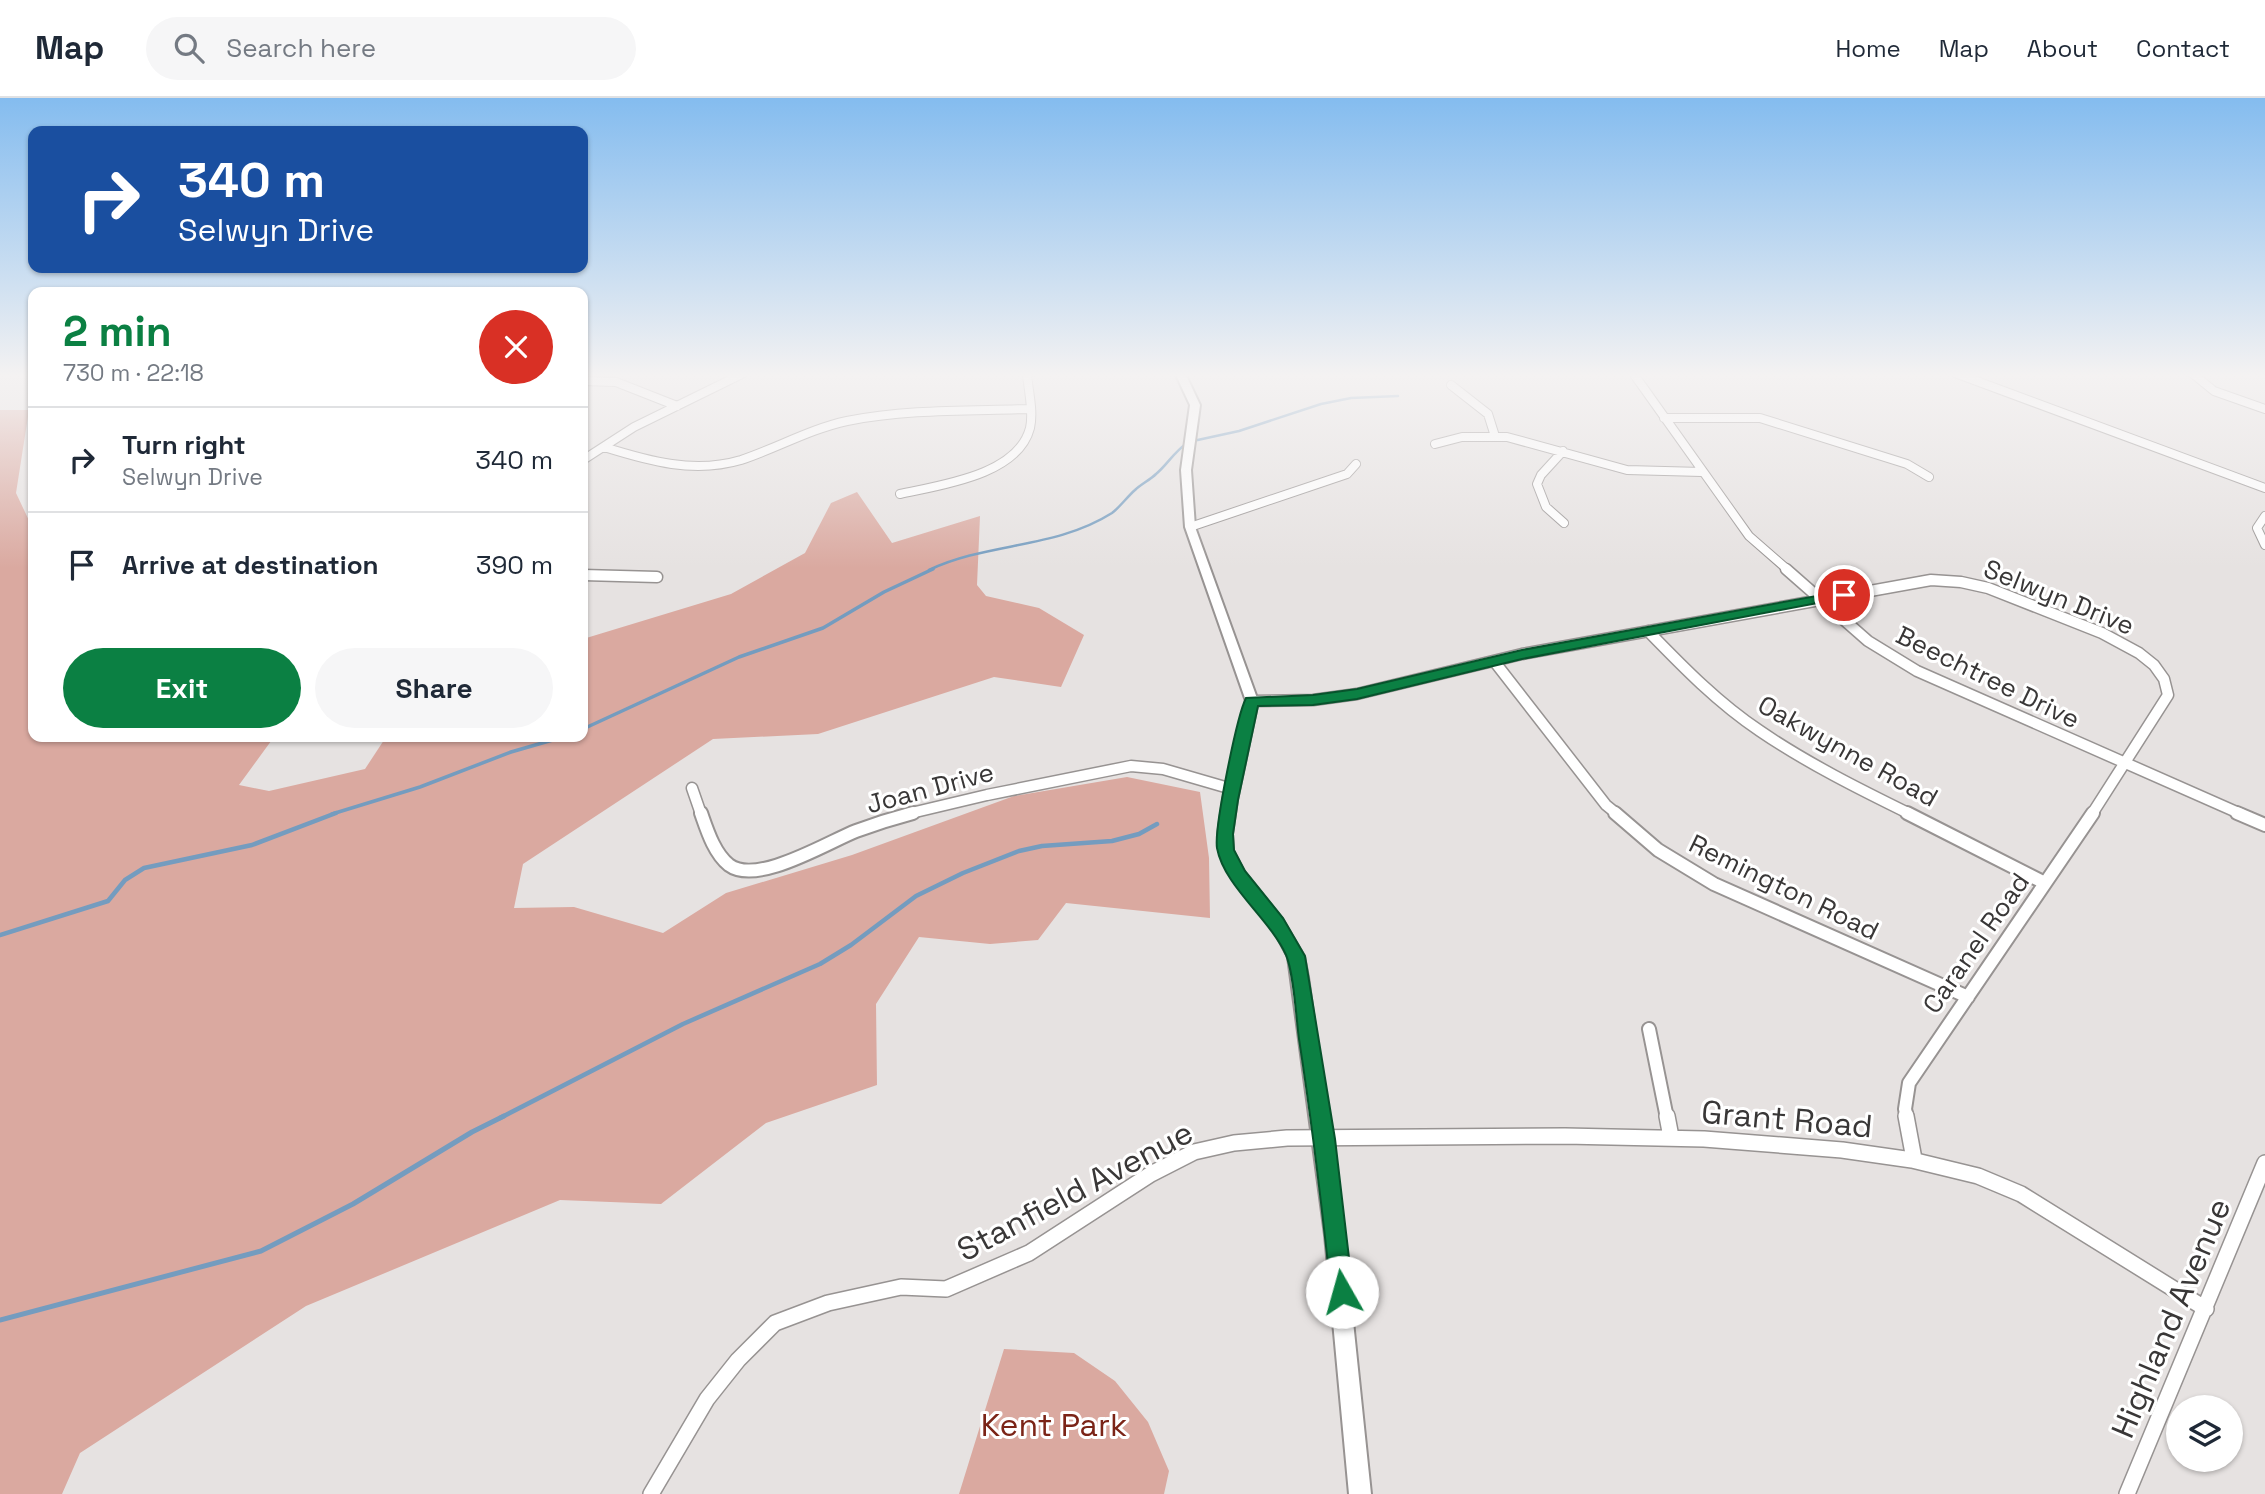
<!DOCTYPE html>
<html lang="en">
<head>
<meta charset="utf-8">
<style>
	body { margin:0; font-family:"Space Grotesk",sans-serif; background:#f6f6f7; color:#1f2937; height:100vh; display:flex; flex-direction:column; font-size:26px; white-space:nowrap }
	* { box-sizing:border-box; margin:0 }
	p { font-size:23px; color:#747a83 }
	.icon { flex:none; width:38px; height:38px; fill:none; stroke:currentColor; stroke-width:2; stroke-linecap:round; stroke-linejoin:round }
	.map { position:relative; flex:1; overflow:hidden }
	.side { position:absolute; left:28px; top:189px; width:560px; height:455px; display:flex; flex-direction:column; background:#fff; border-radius:14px; box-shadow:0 2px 5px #0004 }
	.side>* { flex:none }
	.top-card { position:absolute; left:28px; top:28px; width:560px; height:147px; border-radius:14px; box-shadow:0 2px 5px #0004; background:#1a4fa0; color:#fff; overflow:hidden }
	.fabs { position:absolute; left:2166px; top:1297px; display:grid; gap:14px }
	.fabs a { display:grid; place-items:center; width:77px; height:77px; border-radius:50%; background:#fff; box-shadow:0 2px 5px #0004; font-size:35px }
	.pin { position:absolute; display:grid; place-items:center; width:60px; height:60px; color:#fff; margin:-30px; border:4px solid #fff; border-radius:50%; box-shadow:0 2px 7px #0007 }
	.me { position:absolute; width:77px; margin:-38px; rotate:353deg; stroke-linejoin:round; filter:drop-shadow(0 0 5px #0008) }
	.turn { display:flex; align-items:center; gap:24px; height:147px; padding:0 35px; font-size:32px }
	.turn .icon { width:91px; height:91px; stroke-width:2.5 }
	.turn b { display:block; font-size:49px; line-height:60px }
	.round { display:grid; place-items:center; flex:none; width:74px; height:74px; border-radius:37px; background:#f6f6f7 }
	.overview { display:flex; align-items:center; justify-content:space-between; height:119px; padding:0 35px }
	h1 { font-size:42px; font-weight:700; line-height:52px; color:#0b8043 }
	.action { display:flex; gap:14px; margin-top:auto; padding:14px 35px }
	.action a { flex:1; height:80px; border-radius:42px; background:#0b8043; color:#fff; font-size:28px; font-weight:700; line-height:80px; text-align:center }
	.action a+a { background:#f6f6f7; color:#1f2937 }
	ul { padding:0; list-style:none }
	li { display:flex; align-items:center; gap:21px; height:105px; padding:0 35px; border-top:2px solid #e0e1e3 }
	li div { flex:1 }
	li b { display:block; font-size:26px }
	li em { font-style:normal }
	header { display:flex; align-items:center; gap:42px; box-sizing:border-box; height:98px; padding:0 35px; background:#fff; border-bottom:2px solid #e0e1e3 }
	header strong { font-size:33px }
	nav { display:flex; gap:38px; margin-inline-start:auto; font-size:24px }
	.search { width:490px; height:63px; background:#f6f6f7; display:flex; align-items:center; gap:18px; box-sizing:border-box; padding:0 24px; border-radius:38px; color:#747a83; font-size:26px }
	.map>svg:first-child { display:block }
	.green { fill:#daa9a0 }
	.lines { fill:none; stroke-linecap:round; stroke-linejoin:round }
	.stream-far3 { stroke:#749cbf; stroke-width:2.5 }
	.stream-far2 { stroke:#749cbf; stroke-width:3.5 }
	.stream-far1 { stroke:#749cbf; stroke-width:4.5 }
	.stream { stroke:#749cbf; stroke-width:5 }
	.street-far3-casing { stroke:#979392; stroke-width:10 }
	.street-far2-casing { stroke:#979392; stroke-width:13 }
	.street-far1-casing { stroke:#979392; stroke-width:16 }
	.street-casing { stroke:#979392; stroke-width:18 }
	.secondary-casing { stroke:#979392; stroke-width:4 }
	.street-far3 { stroke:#fff; stroke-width:8 }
	.street-far2 { stroke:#fff; stroke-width:10 }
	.street-far1 { stroke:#fff; stroke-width:12 }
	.street { stroke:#fff; stroke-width:15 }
	.secondary { fill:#fff; fill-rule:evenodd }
	.route { fill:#0b8043; stroke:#07532c; stroke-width:2 }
	.labels { text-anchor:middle; stroke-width:6; stroke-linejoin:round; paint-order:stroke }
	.street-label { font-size:26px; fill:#393737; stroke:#fff }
	.near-street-label { font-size:32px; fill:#393737; stroke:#fff }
	.near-park-label { font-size:32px; fill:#7b2417; stroke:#fff }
</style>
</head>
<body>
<header>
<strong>Map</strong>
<div class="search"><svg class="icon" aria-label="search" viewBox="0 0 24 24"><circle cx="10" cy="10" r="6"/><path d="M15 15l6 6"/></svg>Search here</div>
<nav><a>Home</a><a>Map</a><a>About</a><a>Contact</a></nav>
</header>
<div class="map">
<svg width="2265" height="1396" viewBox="0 0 2265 1396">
	<rect width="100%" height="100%" fill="#e6e2e1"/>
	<!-- green -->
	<path class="green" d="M0,312H29L16,395L33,431V639H274L239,687L269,693L365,671L386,639H583V541L731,496L805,455L831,405L857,394L892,445L980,418L977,487L986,498L1039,510L1084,537L1061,589L994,579L818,636L713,641L523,766L514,810L574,809L663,835L726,795L852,757L1014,698L1127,679L1200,694L1209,760L1210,820L1066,805L1038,842L990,846L919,839L876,906L877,987L766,1025L661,1106L560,1102L306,1208L80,1355L62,1396H0Z
		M1004,1251L1074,1255L1115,1283L1148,1324L1169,1373L1164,1396H959Z"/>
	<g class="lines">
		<!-- stream-far3 -->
		<path class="stream-far3" d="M1193,343L1239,333L1321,306L1351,300L1398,298
			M929,472C988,444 1055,451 1112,415C1120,409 1127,399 1135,392C1141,386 1150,382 1156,376C1167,367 1174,354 1186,346"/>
		<!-- stream-far2 -->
		<path class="stream-far2" d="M583,631L739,559L823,530L884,494L933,471
			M332,716L420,689L511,654L563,639"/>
		<!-- stream-far1 -->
		<path class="stream-far1" d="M0,837L108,803L125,782L144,770L252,747L336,715
			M500,1020L683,926L820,866L851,847L916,798L963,775L1019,753L1042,748L1112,743L1139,736L1157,726"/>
		<!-- stream -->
		<path class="stream" d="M0,1222L261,1153L353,1106L472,1034L504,1018"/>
		<defs>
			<path id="street-far3" d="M1633,275L1749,438L1788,472
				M1955,275L2265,390
				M2192,275L2214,293L2265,311
				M583,283L616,284L677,308
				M1451,287L1488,316L1494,335
				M1664,320H1760L1907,366L1929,379
				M1435,346L1462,339H1507L1627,372L1702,374
				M604,349C649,363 694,376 741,362C777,350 810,331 847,323C906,311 968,313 1029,311
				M1563,353L1541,377L1537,386L1546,409L1564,425
				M583,362L634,329L744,275
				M33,376V391
				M900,396C941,387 1018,377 1030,330C1034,313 1028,292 1027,275
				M2265,418L2257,430L2265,447
				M1190,429L1347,376L1356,366"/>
			<path id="street-far2" d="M1786,471L1868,543L1917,573L2241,716
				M583,477L657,479
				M1648,533C1683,569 1718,605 1760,633C1807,665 1859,691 1910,716
				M1494,563L1606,707L1617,716
				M1252,603L1313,602L1357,596L1522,556L1931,482L1961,484L1988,490L2102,535L2139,555L2154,567L2164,581L2168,597L2092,716
				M692,690L701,716
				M907,716L987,697L1131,668L1163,671L1232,691"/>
			<path id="street-far1" d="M701,715C707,732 714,755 729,767C757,788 828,744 856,733C875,726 894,720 913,715
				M1615,715L1658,752L1714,786L1968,899
				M1907,715L2045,785
				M2237,715L2265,727
				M1649,931L1667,1020
				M1907,1020L1905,1011L1909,985L2093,715"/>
			<path id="street" d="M1667,1018L1671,1039
				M1906,1018L1914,1061
				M651,1396L707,1301L738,1262L775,1225L828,1205L901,1189L946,1191L1029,1155L1151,1076L1194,1054L1234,1045L1287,1040L1565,1038L1704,1041L1842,1052L1912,1062L1978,1078L2021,1096L2206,1211
				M2127,1396L2265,1065"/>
			<path id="secondary" d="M1175,275H1185L1200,307L1191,372L1195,429L1258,603L1237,702L1232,736L1233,753L1244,774L1282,821L1304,858L1308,879L1344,1137L1371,1396H1349L1325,1137L1288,859L1272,829L1233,781L1219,753L1218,736L1223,702L1246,603L1185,429L1181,372L1190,307Z"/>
		</defs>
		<!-- street-far3 casing -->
		<use href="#street-far3" class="street-far3-casing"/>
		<!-- street-far2 casing -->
		<use href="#street-far2" class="street-far2-casing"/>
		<!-- street-far1 casing -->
		<use href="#street-far1" class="street-far1-casing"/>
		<!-- street casing -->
		<use href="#street" class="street-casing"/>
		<!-- secondary casing -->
		<use href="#secondary" class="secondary-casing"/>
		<!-- street-far3 -->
		<use href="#street-far3" class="street-far3"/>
		<!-- street-far2 -->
		<use href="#street-far2" class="street-far2"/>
		<!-- street-far1 -->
		<use href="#street-far1" class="street-far1"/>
		<!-- street -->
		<use href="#street" class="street"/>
		<!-- secondary -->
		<use href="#secondary" class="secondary"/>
	</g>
	<!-- sky -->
	<linearGradient id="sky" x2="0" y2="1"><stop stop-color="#84bcef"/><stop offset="0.59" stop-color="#f4f2f2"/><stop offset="1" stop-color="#f4f2f2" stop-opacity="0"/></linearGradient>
	<rect width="2265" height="470" fill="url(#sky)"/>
	<!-- route -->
	<path class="route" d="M1844,493L1851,497L1849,499L1522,561L1357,601L1313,607L1258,608L1238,702L1233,736L1234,752L1245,773L1283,820L1305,858L1335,1041L1353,1194L1350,1202L1342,1205L1334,1202L1331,1194C1322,1109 1312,1025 1299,941C1296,919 1294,876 1286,857C1270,821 1224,788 1217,750C1214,730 1237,618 1246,600L1313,597L1357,591L1522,552Z"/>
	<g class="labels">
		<!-- street labels -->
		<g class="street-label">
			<text transform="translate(2059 499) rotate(22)" y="9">Selwyn Drive</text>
			<text transform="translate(1988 579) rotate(26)" y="9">Beechtree Drive</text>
			<text transform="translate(1848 653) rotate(29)" y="9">Oakwynne Road</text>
			<text transform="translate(930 690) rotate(-15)" y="9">Joan Drive</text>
			<text transform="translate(1784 789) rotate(26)" y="9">Remington Road</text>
			<text transform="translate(1976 845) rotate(-55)" y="9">Caranel Road</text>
		</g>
		<!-- near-street labels -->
		<g class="near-street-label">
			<text transform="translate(1787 1021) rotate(5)" y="11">Grant Road</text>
			<text transform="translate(1075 1093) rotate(-28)" y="11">Stanfield Avenue</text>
			<text transform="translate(2171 1220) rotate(-67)" y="11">Highland Avenue</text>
		</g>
		<!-- near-park labels -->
		<g class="near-park-label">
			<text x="1054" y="1338">Kent Park</text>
		</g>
	</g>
</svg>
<div class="fabs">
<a><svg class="icon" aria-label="layers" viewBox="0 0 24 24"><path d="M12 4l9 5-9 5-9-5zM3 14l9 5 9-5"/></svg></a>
</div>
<div class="pin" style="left:1844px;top:497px;background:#d93025"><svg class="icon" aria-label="arrive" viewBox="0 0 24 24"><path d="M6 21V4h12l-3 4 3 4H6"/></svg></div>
<svg class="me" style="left:1342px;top:1194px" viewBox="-20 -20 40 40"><circle r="19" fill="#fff"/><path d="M0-13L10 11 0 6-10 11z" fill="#0b8043"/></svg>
<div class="top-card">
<div class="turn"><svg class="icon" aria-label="right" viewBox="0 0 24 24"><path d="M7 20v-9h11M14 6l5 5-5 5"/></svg><div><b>340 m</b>Selwyn Drive</div></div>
</div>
<section class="side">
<div class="overview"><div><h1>2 min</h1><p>730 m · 22:18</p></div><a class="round" style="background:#d93025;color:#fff"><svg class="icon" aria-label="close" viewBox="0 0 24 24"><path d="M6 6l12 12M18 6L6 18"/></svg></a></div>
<ul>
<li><svg class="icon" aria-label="right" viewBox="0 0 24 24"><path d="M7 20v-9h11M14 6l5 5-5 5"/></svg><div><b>Turn right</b><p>Selwyn Drive</p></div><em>340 m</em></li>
<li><svg class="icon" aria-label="arrive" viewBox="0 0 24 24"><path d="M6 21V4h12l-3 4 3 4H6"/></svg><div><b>Arrive at destination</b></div><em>390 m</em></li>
</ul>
<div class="action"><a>Exit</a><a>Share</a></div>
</section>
</div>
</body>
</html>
